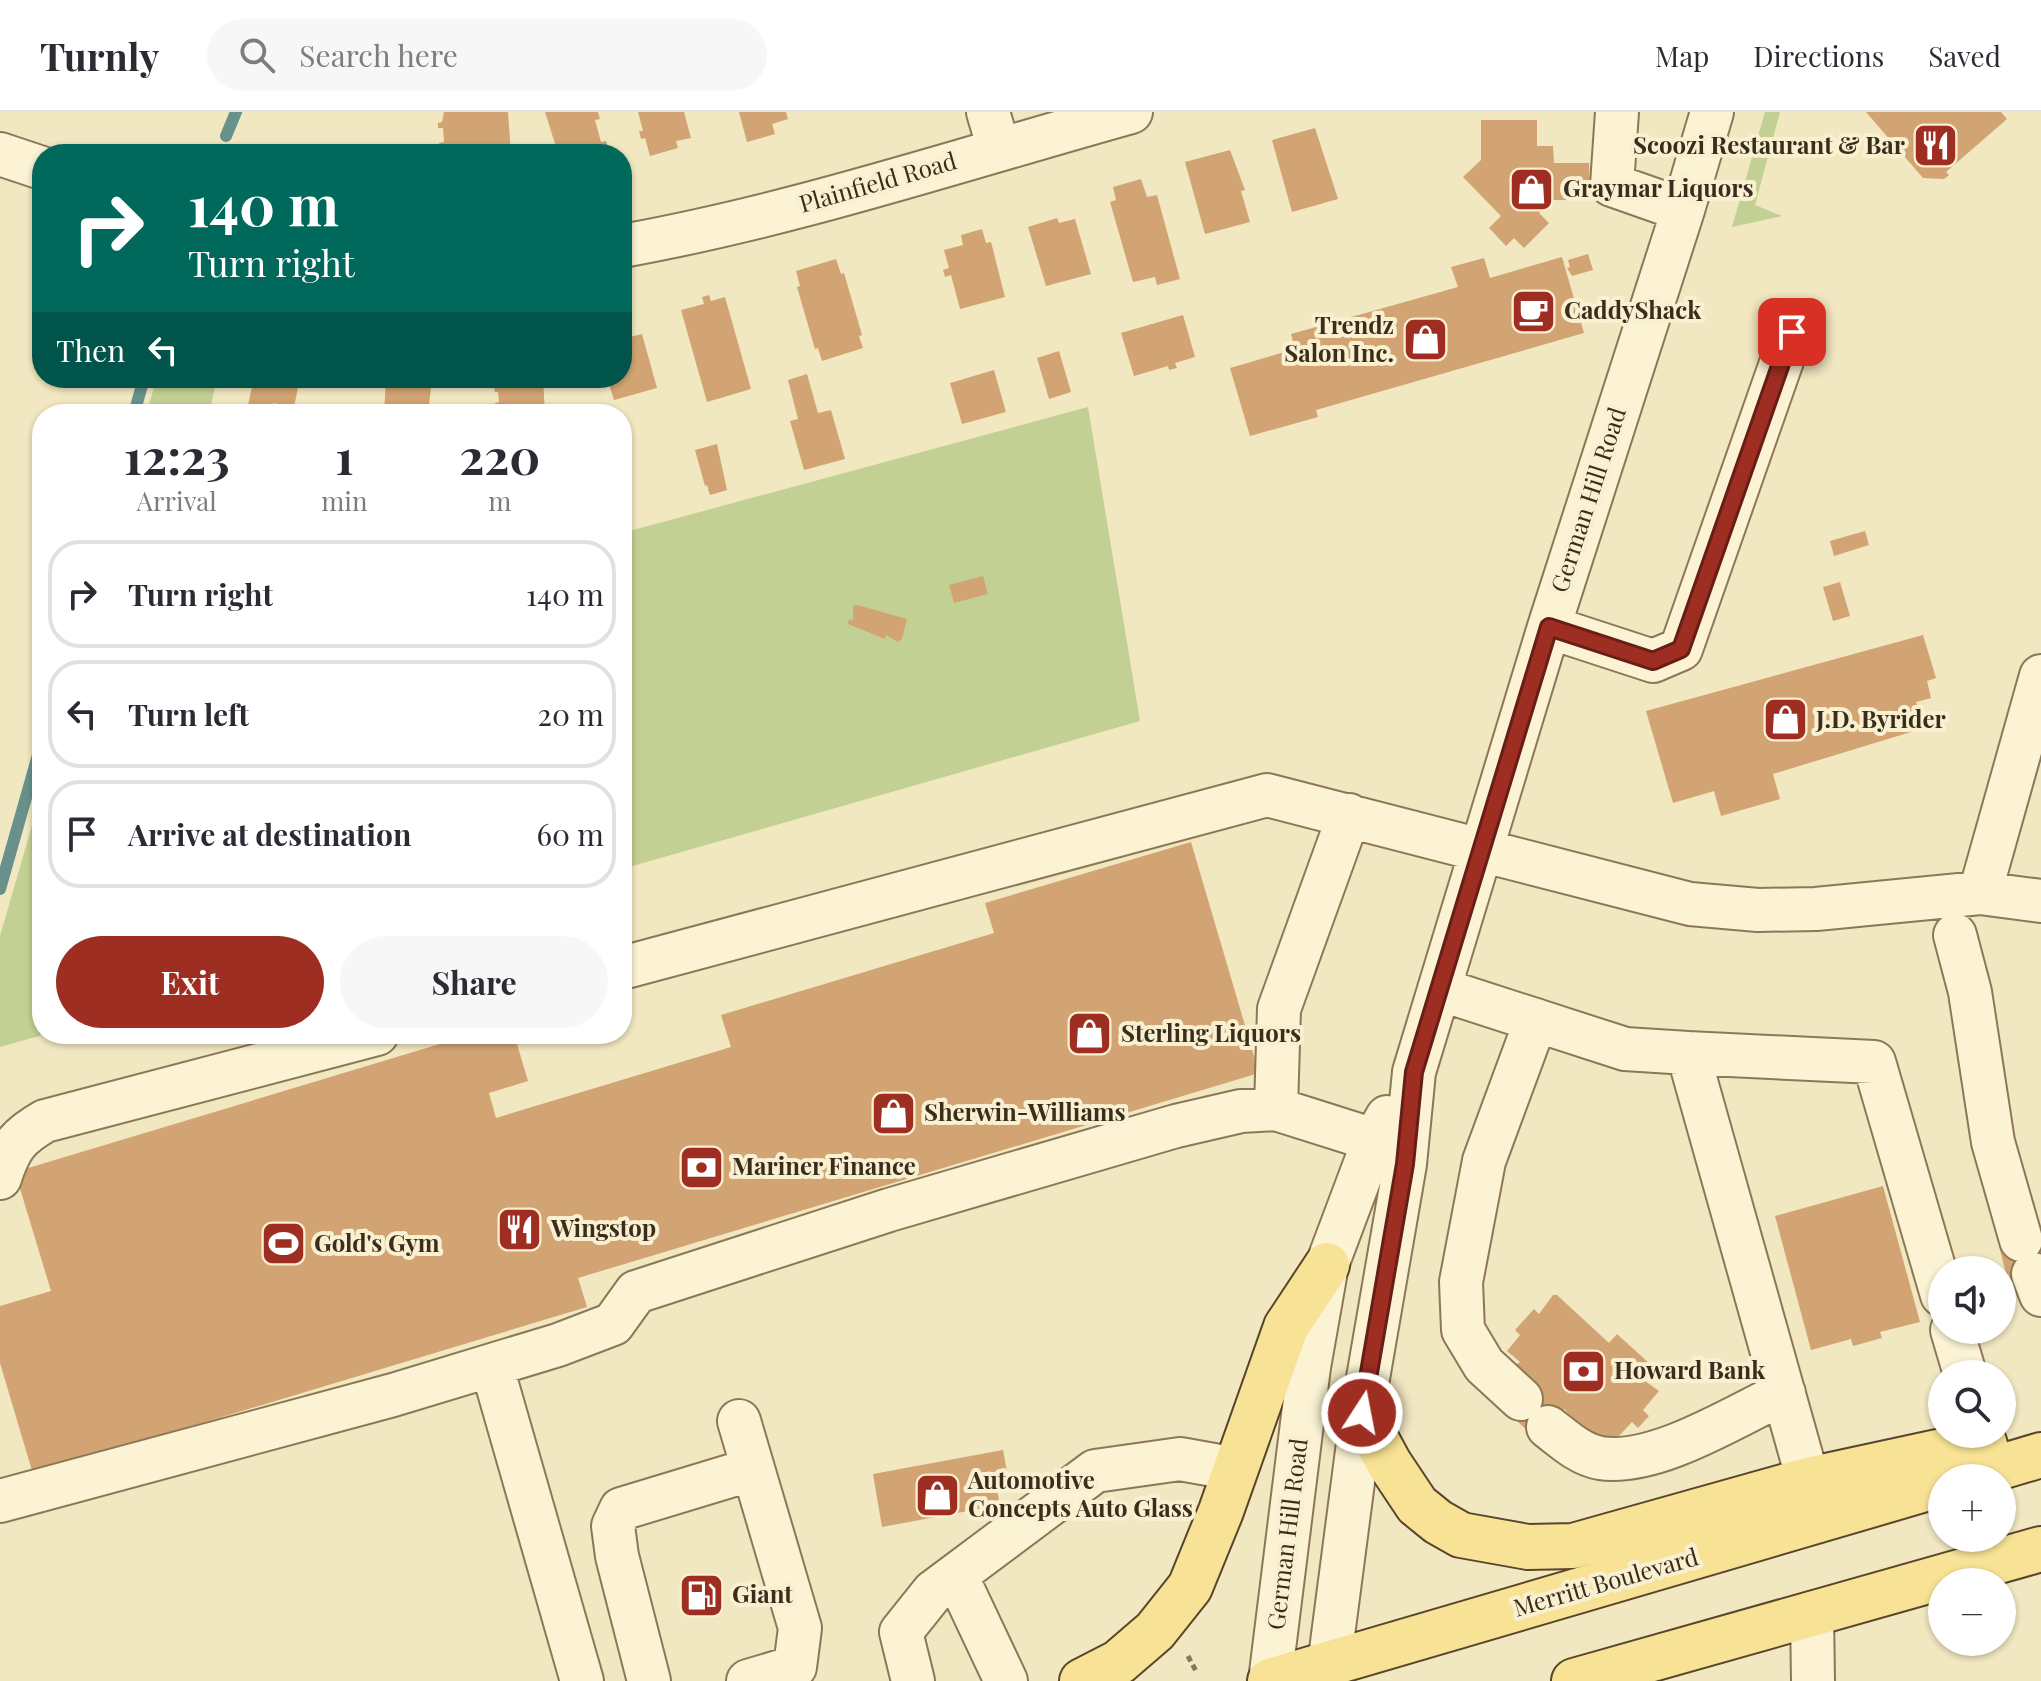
<!DOCTYPE html>
<html lang="en">
<head>
<meta charset="utf-8">
<style>
	body { margin:0; font-family:"Playfair Display",serif; background:#f7f7f7; color:#2b2b33; height:100vh; display:flex; flex-direction:column; font-size:30px; white-space:nowrap }
	* { box-sizing:border-box; margin:0 }
	p { font-size:26px; color:#7c7c81 }
	.icon { flex:none; width:44px; height:44px; fill:none; stroke:currentColor; stroke-width:2; stroke-linecap:round; stroke-linejoin:round }
	.map { position:relative; flex:1; overflow:hidden }
	.panel { position:absolute; left:32px; top:292px; width:600px; height:640px; display:flex; flex-direction:column; background:#fff; border-radius:32px; box-shadow:0 2px 6px #0004 }
	.panel>* { flex:none }
	.top-card { position:absolute; left:32px; top:32px; width:600px; height:244px; border-radius:32px; box-shadow:0 2px 6px #0004; background:#00695c; color:#fff; overflow:hidden }
	.tools { position:absolute; left:1928px; top:1144px; display:grid; gap:16px }
	.tools a { display:grid; place-items:center; width:88px; height:88px; border-radius:50%; background:#fff; box-shadow:0 2px 6px #0004; font-size:40px }
	.pin { position:absolute; display:grid; place-items:center; width:68px; height:68px; color:#fff; margin:-34px; border-radius:16px; box-shadow:0 4px 12px #0006 }
	.me { position:absolute; width:88px; margin:-44px; rotate:11deg; stroke-linejoin:round; filter:drop-shadow(0 0 6px #0008) }
	.turn { display:flex; align-items:center; gap:28px; height:168px; padding:0 24px; font-size:36px }
	.turn .icon { width:104px; height:104px; stroke-width:2.5 }
	.turn b { display:block; font-size:56px; line-height:68px }
	.then { display:flex; align-items:center; height:76px; padding:0 24px; background:#0003; gap:16px; font-size:30px }
	.eta { display:flex; justify-content:space-evenly; align-items:center; height:136px; text-align:center }
	.eta b { font-size:48px; font-weight:700; line-height:56px }
	.button { display:flex; gap:16px; margin-top:auto; padding:16px 24px }
	.button a { flex:1; height:92px; border-radius:48px; background:#9f2e22; color:#fff; font-size:32px; font-weight:700; line-height:92px; text-align:center }
	.button a+a { background:#f7f7f7; color:#2b2b33 }
	ul { padding:0; list-style:none }
	li { display:flex; align-items:center; gap:24px; height:108px; margin:0 16px 12px; padding:0 8px; border:4px solid #e1e1e2; border-radius:32px }
	li div { flex:1 }
	li b { display:block; font-size:30px }
	li em { font-style:normal }
	header { display:flex; align-items:center; gap:48px; box-sizing:border-box; height:112px; padding:0 40px; background:#fff; border-bottom:2px solid #e1e1e2 }
	header strong { font-size:38px }
	nav { display:flex; gap:44px; margin-inline-start:auto; font-size:28px }
	.search { width:560px; height:72px; background:#f7f7f7; display:flex; align-items:center; gap:20px; box-sizing:border-box; padding:0 28px; border-radius:44px; color:#7c7c81; font-size:30px }
	.map>svg:first-child { display:block }
	.green { fill:#c3d093 }
	.lines { fill:none; stroke-linecap:round; stroke-linejoin:round }
	.stream { stroke:#69918c; stroke-width:12 }
	.building { fill:#d2a473 }
	.minor-casing { stroke:#8c7856; stroke-width:46 }
	.major-casing { stroke:#59452b; stroke-width:48 }
	.path { stroke:#8c7856; stroke-width:5; stroke-dasharray:6 4; stroke-linecap:butt }
	.minor { stroke:#fbf3d4; stroke-width:42 }
	.major { stroke:#f7e295; stroke-width:44 }
	.route-casing { stroke:#671e16; stroke-width:20 }
	.route { stroke:#9f2e22; stroke-width:14 }
	.labels { text-anchor:middle; stroke-width:8; stroke-linejoin:round; paint-order:stroke }
	.poi-label { font-size:24px; font-weight:bold; fill:#3a2d1c; stroke:#f8f0d0; text-anchor:start }
	.street-label { font-size:24px; fill:#3a2d1c; stroke:#f8f0d0 }
</style>
</head>
<body>
<header>
<strong>Turnly</strong>
<div class="search"><svg class="icon" aria-label="search" viewBox="0 0 24 24"><circle cx="10" cy="10" r="6"/><path d="M15 15l6 6"/></svg>Search here</div>
<nav><a>Map</a><a>Directions</a><a>Saved</a></nav>
</header>
<div class="map">
<svg width="2041" height="1569" viewBox="0 0 2041 1569">
	<rect width="100%" height="100%" fill="#f1e7c0"/>
	<!-- green -->
	<path class="green" d="M1765,0H1780L1755,93L1782,104L1732,115Z
		M157,266H217L209,302H146Z
		M1088,295L1140,609L622,757V421Z
		M42,679V922H46L0,935V824Z"/>
	<g class="lines">
		<!-- stream -->
		<path class="stream" d="M226,24L236,0
			M134,302L144,266
			M0,777L42,629"/>
	</g>
	<!-- building -->
	<path class="building" d="M444,0H508L511,42H444L443,37L439,38V31L444,30L443,16H438V11L442,10Z
		M545,0H598L600,7L595,8L601,30L606,29L608,36L604,37L605,42H547L557,38Z
		M638,0H684L691,26L676,29L678,36L650,44L645,26L641,27L639,19H643Z
		M739,0H786L788,7L772,12L775,22L747,30Z
		M1866,0H2001L2007,7L1946,60L1949,63L1944,67L1923,66Z
		M1481,8H1537V34H1553L1554,51H1589L1590,88H1551L1539,101L1549,111L1524,136L1514,126L1506,134L1489,116L1501,104L1463,65L1481,48Z
		M1315,16L1338,87L1292,100L1272,28Z
		M1230,38L1245,78L1241,79L1250,110L1205,122L1185,50Z
		M1141,67L1147,85L1157,83L1180,167L1157,173L1155,165L1133,170L1110,90L1116,88L1113,75Z
		M1057,106L1059,111L1075,107L1091,162L1046,174L1028,115Z
		M982,117L986,131L991,130L1005,185L960,197L951,163L945,165L943,158L949,156L944,138L963,133L961,123Z
		M1588,142L1593,158L1572,164L1567,156L1570,155L1568,148Z
		M1562,145L1584,221L1316,298L1318,305L1250,324L1230,256L1295,237L1291,222L1458,175L1451,155L1484,146L1490,166Z
		M836,147L841,162L844,161L862,223L859,224L863,236L822,249L818,236L815,237L797,175L800,174L796,159Z
		M709,183L711,189L725,185L751,277L707,290L681,198L704,192L702,185Z
		M1183,203L1195,245L1175,251L1177,256L1169,258L1168,254L1134,264L1121,221Z
		M625,222L626,226L642,222L657,276L614,288L607,266H622V223Z
		M1059,239L1071,280L1049,287L1037,246Z
		M994,258L1006,300L962,312L950,271Z
		M807,262L818,301L831,298L845,347L804,358L790,309L798,307L788,268Z
		M254,266H306L304,273L299,271L294,295L273,291L271,302H246Z
		M386,266H432L428,302H384Z
		M497,266H543L545,302H500L499,294L495,295V291L499,290L498,280H495L494,275L498,274Z
		M717,332L727,378L710,383L707,373L705,374L695,338Z
		M1865,419L1869,433L1834,444L1830,429Z
		M983,464L988,482L954,491L949,473Z
		M1840,470L1850,504L1833,509L1823,475Z
		M857,493L907,507L902,527L898,530L886,523L885,527L848,512L849,507L853,508V494Z
		M1923,523L1936,566L1927,569L1931,586L1916,590L1924,616L1773,662L1780,687L1721,704L1714,679L1673,691L1646,599Z
		M1191,730L1259,961L578,1166L587,1195L33,1362L0,1251V1194L51,1179L15,1060L473,922H514L528,969L489,981L496,1006L731,935L721,903L994,821L985,791Z
		M1883,1074L1920,1210L1880,1220L1882,1226L1853,1234L1851,1227L1811,1238L1775,1104Z
		M2041,1122V1159L2008,1169L1999,1134Z
		M1553,1183H1557L1609,1231L1617,1222L1650,1252L1638,1264L1659,1279L1643,1298L1649,1304L1638,1316L1632,1310L1606,1338L1564,1297L1537,1327L1508,1301L1536,1270L1516,1253L1520,1250L1507,1239L1520,1223L1515,1218L1534,1197L1539,1202Z
		M1003,1338L1009,1370L996,1373L1000,1393L882,1415L873,1362Z"/>
	<g class="lines">
		<defs>
			<path id="minor" d="M988,0L999,37
				M1617,0L1612,73L1683,98
				M0,42L42,56
				M622,134C795,103 962,47 1131,0
				M1549,515L1653,549L1681,537L1792,220
				M1980,781L2041,564
				M1955,823L1970,880L1993,1030L2021,1128
				M622,856L1267,683L1690,792L1758,798L1816,797L1980,781L2041,789
				M1439,877L1625,937L1688,941L1808,1368
				M1688,941L1874,950L1942,1183
				M1276,997L1279,897L1349,703
				M0,1066C10,1035 17,1025 45,1009L377,922
				M2033,1162L2041,1183
				M1952,1218L1965,1262
				M492,1255L582,1569
				M1521,1287L1484,1253L1463,1218L1461,1170L1484,1049L1536,908
				M739,1309L800,1516L795,1555L748,1569
				M1548,1315C1564,1327 1579,1342 1600,1346C1655,1355 1735,1304 1784,1281
				M0,1389L393,1283L558,1233L613,1212L636,1180L889,1098L1176,1014L1241,999L1276,997L1374,1028
				M956,1463L1006,1569
				M1812,1501L1813,1569
				M649,1569L617,1444L613,1414L621,1397L753,1357
				M913,1569L901,1520L933,1480L1095,1359L1180,1347L1236,1357
				M1270,1569L1309,1255L1327,1153L1374,1028L1387,1005
				M1327,1569L1362,1301L1405,1052L1414,960L1549,515L1683,98L1712,0"/>
			<path id="major" d="M1362,1301L1389,1351L1417,1393L1438,1410L1461,1423L1528,1435L1573,1434L1808,1368L1984,1330L1992,1358
				M1967,1365L2041,1343
				M1082,1569L1119,1550L1155,1519L1190,1475L1221,1399L1286,1215L1327,1153
				M1270,1569L1942,1372
				M1574,1569L2041,1437"/>
		</defs>
		<!-- minor casing -->
		<use href="#minor" class="minor-casing"/>
		<!-- major casing -->
		<use href="#major" class="major-casing"/>
		<!-- path -->
		<path class="path" d="M1188,1544L1197,1561"/>
		<!-- minor -->
		<use href="#minor" class="minor"/>
		<!-- major -->
		<use href="#major" class="major"/>
	</g>
	<g class="lines">
		<defs>
			<path id="route" d="M1362,1301L1405,1052L1414,960L1549,515L1653,549L1681,537L1792,220"/>
		</defs>
		<!-- route casing -->
		<use href="#route" class="route-casing"/>
		<!-- route -->
		<use href="#route" class="route"/>
	</g>
	<!-- icons -->
	<defs>
		<symbol id="restaurant-square" viewBox="-11 -11 22 22"><rect x="-9" y="-9" width="18" height="18" rx="4" fill="#9f2e22" stroke="#f8f0d0"/><path d="M-5-6h1v4h1v-4h1v4h1v-4h1v5L-1.5 .5V6h-2V.5L-5-1ZM5-6V6H3V1.5H1.5Q1.5-4 5-6Z" fill="#fff"/></symbol>
		<symbol id="shop-square" viewBox="-11 -11 22 22"><rect x="-9" y="-9" width="18" height="18" rx="4" fill="#9f2e22" stroke="#f8f0d0"/><path d="M-5-2.5h2.3a2.7 3.5 0 0 1 5.4 0H5L5.5 6h-11ZM-1.5-2.5h3a1.5 2.3 0 0 0-3 0Z" fill="#fff"/></symbol>
		<symbol id="cafe-square" viewBox="-11 -11 22 22"><rect x="-9" y="-9" width="18" height="18" rx="4" fill="#9f2e22" stroke="#f8f0d0"/><path d="M-5.5-4.5H6V0H3Q3 3.5 0 3.5H-2.5Q-5.5 3.5-5.5 0ZM3-3.2v2h1.7v-2ZM-6 4.5H4V6H-6Z" fill="#fff"/></symbol>
		<symbol id="bank-square" viewBox="-11 -11 22 22"><rect x="-9" y="-9" width="18" height="18" rx="4" fill="#9f2e22" stroke="#f8f0d0"/><path d="M-6-4H6V4H-6ZM0-2.3a2.3 2.3 0 1 0 0 4.6a2.3 2.3 0 1 0 0-4.6Z" fill="#fff"/></symbol>
		<symbol id="stadium-square" viewBox="-11 -11 22 22"><rect x="-9" y="-9" width="18" height="18" rx="4" fill="#9f2e22" stroke="#f8f0d0"/><path d="M0-5a6.5 5 0 1 0 0 10a6.5 5 0 1 0 0-10ZM-3.5-1.8h7v3.6h-7Z" fill="#fff"/></symbol>
		<symbol id="fuel-square" viewBox="-11 -11 22 22"><rect x="-9" y="-9" width="18" height="18" rx="4" fill="#9f2e22" stroke="#f8f0d0"/><path d="M-5.5-6h7V0h2V4h1.3V-2.5L3-4.5l.8-.8L6-3V5H2.5V1h-1V6h-7ZM-4.2-4.7v3.2H.2V-4.7Z" fill="#fff"/></symbol>
	</defs>
	<g fill-rule="evenodd">
		<use href="#restaurant-square" x="1910" y="8" width="51" height="51"/>
		<use href="#shop-square" x="1506" y="52" width="51" height="51"/>
		<use href="#cafe-square" x="1508" y="174" width="51" height="51"/>
		<use href="#shop-square" x="1400" y="202" width="51" height="51"/>
		<use href="#shop-square" x="1760" y="582" width="51" height="51"/>
		<use href="#shop-square" x="1064" y="896" width="51" height="51"/>
		<use href="#shop-square" x="868" y="976" width="51" height="51"/>
		<use href="#bank-square" x="676" y="1030" width="51" height="51"/>
		<use href="#restaurant-square" x="494" y="1092" width="51" height="51"/>
		<use href="#stadium-square" x="258" y="1106" width="51" height="51"/>
		<use href="#bank-square" x="1558" y="1234" width="51" height="51"/>
		<use href="#shop-square" x="912" y="1358" width="51" height="51"/>
		<use href="#fuel-square" x="676" y="1458" width="51" height="51"/>
	</g>
	<g class="labels">
		<!-- poi labels -->
		<g class="poi-label">
			<text x="1905" y="42" text-anchor="end">Scoozi Restaurant &amp; Bar</text>
			<text x="1563" y="85">Graymar Liquors</text>
			<text x="1564" y="207">CaddyShack</text>
			<text x="1394" y="222" text-anchor="end">Trendz<tspan x="1394" dy="28">Salon Inc.</tspan></text>
			<text x="1816" y="616">J.D. Byrider</text>
			<text x="1121" y="930">Sterling Liquors</text>
			<text x="924" y="1009">Sherwin-Williams</text>
			<text x="732" y="1063">Mariner Finance</text>
			<text x="551" y="1125">Wingstop</text>
			<text x="314" y="1140">Gold's Gym</text>
			<text x="1614" y="1267">Howard Bank</text>
			<text x="968" y="1377">Automotive<tspan x="968" dy="28">Concepts Auto Glass</tspan></text>
			<text x="732" y="1491">Giant</text>
		</g>
		<!-- street labels -->
		<g class="street-label">
			<text transform="translate(878 71) rotate(-16)" y="8">Plainfield Road</text>
			<text transform="translate(1589 388) rotate(-72)" y="8">German Hill Road</text>
			<text transform="translate(1288 1422) rotate(-83)" y="8">German Hill Road</text>
			<text transform="translate(1606 1471) rotate(-16)" y="8">Merritt Boulevard</text>
		</g>
	</g>
</svg>
<div class="tools">
<a><svg class="icon" aria-label="sound" viewBox="0 0 24 24"><path d="M4 9h4l5-4v14l-5-4H4zM17 9q2 3 0 6"/></svg></a>
<a><svg class="icon" aria-label="search" viewBox="0 0 24 24"><circle cx="10" cy="10" r="6"/><path d="M15 15l6 6"/></svg></a>
<a>+</a>
<a>−</a>
</div>
<div class="pin" style="left:1792px;top:220px;background:#d93025"><svg class="icon" aria-label="arrive" viewBox="0 0 24 24"><path d="M6 21V4h12l-3 4 3 4H6"/></svg></div>
<svg class="me" style="left:1362px;top:1301px" viewBox="-20 -20 40 40"><circle r="17" fill="#9f2e22" stroke="#fff" stroke-width="3"/><path d="M0-11L8 9 0 5-8 9z" fill="#fff"/></svg>
<div class="top-card">
<div class="turn"><svg class="icon" aria-label="right" viewBox="0 0 24 24"><path d="M7 20v-9h11M14 6l5 5-5 5"/></svg><div><b>140 m</b>Turn right</div></div>
<div class="then">Then<svg class="icon" aria-label="left" viewBox="0 0 24 24"><path d="M17 20v-9H6M10 6l-5 5 5 5"/></svg></div>
</div>
<section class="panel">
<div class="eta">
<div><b>12:23</b><p>Arrival</p></div>
<div><b>1</b><p>min</p></div>
<div><b>220</b><p>m</p></div>
</div>
<ul>
<li><svg class="icon" aria-label="right" viewBox="0 0 24 24"><path d="M7 20v-9h11M14 6l5 5-5 5"/></svg><div><b>Turn right</b></div><em>140 m</em></li>
<li><svg class="icon" aria-label="left" viewBox="0 0 24 24"><path d="M17 20v-9H6M10 6l-5 5 5 5"/></svg><div><b>Turn left</b></div><em>20 m</em></li>
<li><svg class="icon" aria-label="arrive" viewBox="0 0 24 24"><path d="M6 21V4h12l-3 4 3 4H6"/></svg><div><b>Arrive at destination</b></div><em>60 m</em></li>
</ul>
<div class="button"><a>Exit</a><a>Share</a></div>
</section>
</div>
</body>
</html>
